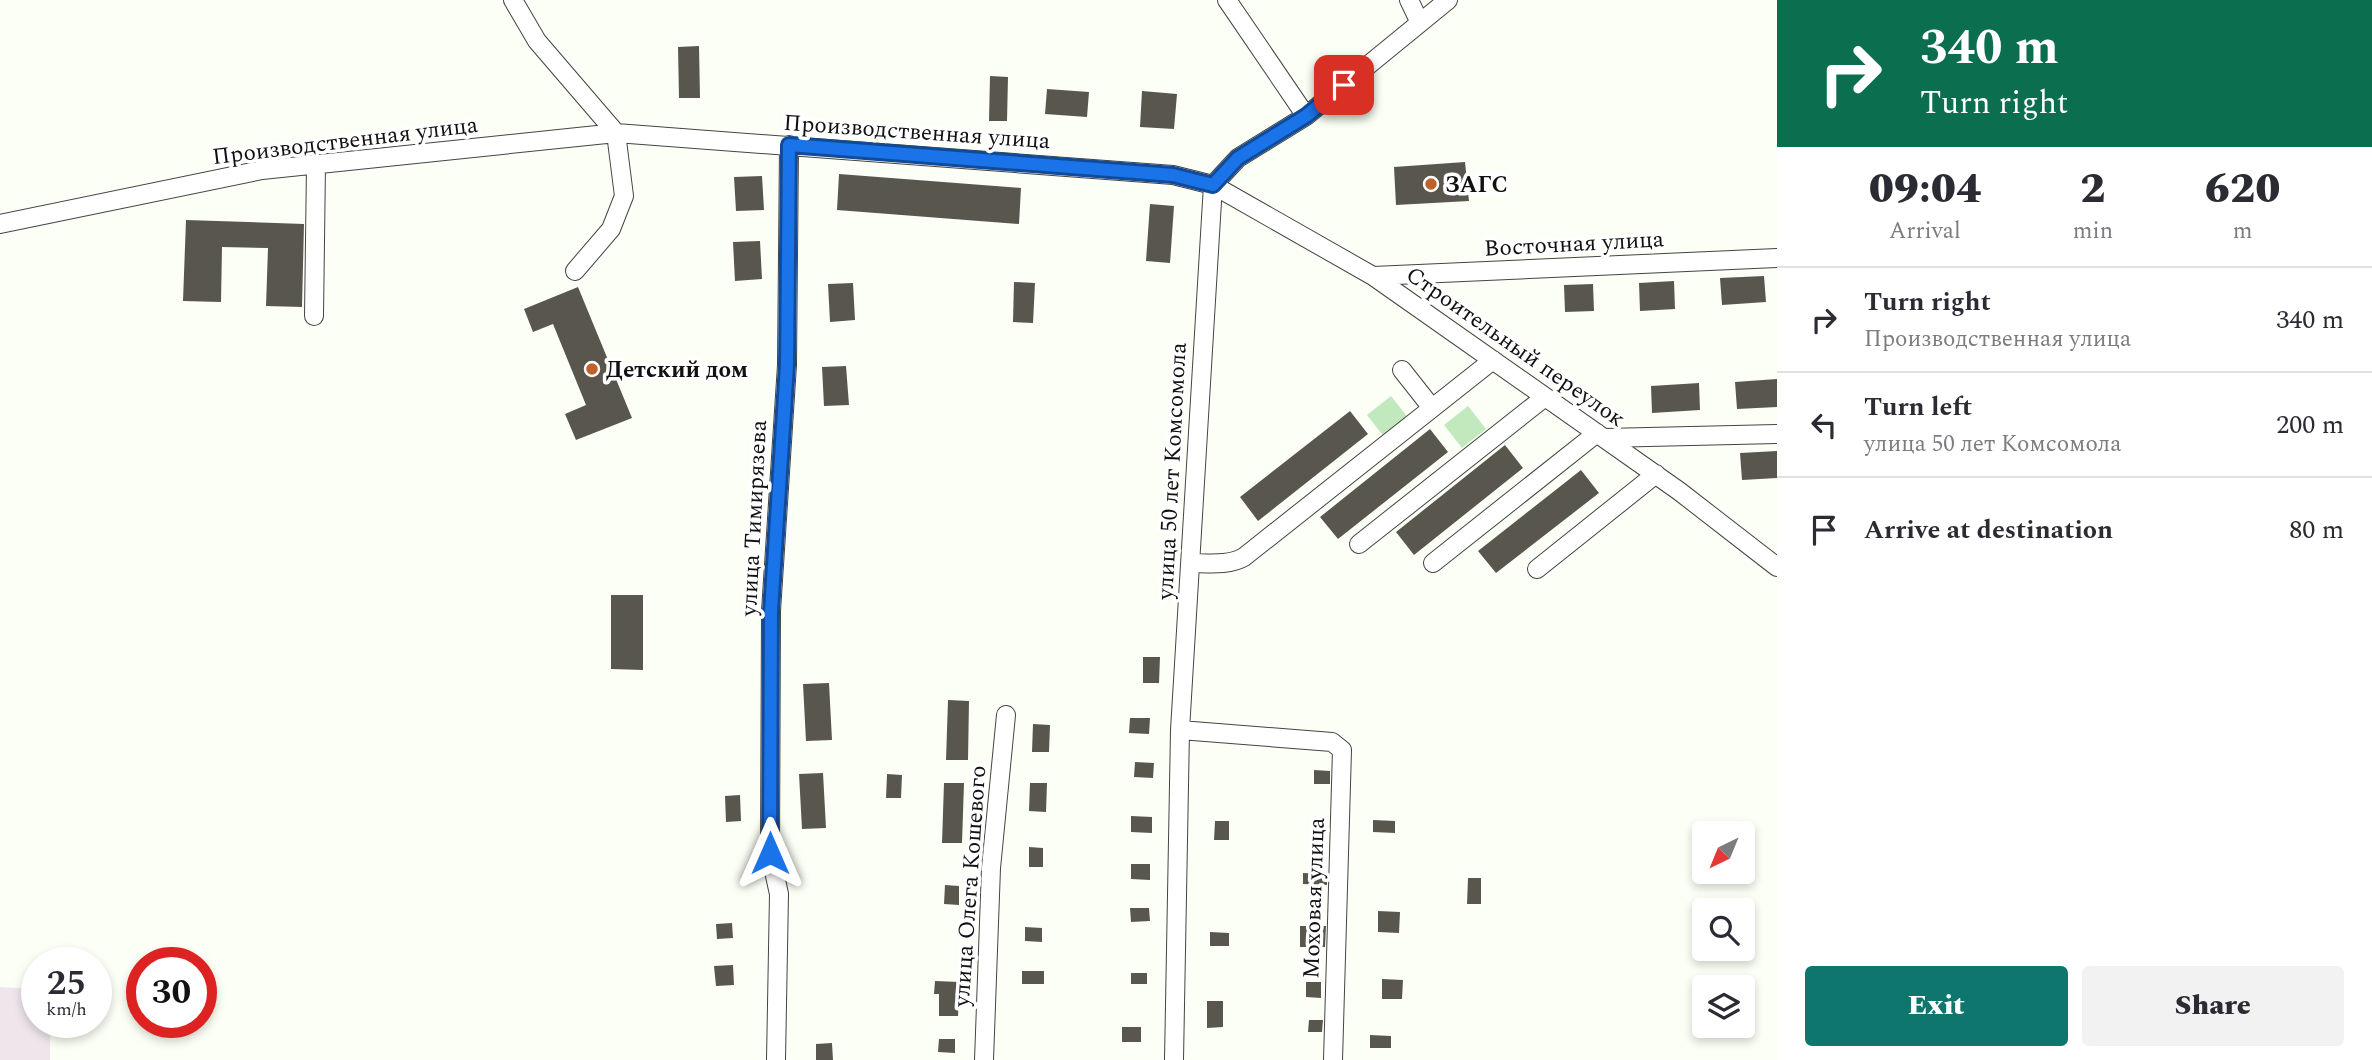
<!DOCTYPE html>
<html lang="en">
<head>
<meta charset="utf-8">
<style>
	body { margin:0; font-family:Spectral,serif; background:#f2f2f3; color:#2b2b33; height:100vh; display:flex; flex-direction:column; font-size:26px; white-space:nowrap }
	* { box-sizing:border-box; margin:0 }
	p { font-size:23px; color:#7c7c81 }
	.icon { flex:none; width:38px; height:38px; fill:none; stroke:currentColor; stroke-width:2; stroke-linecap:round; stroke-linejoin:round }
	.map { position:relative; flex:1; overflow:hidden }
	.side { display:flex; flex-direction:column; background:#fff; width:595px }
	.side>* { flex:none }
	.hud { background:#0b6e4f; color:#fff; overflow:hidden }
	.needle { width:46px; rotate:223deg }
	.fabs { position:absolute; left:1692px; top:821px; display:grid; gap:14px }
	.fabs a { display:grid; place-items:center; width:63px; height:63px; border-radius:7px; background:#fff; box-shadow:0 4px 10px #0003; font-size:35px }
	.speed { position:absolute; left:21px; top:947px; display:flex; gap:14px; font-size:35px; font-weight:700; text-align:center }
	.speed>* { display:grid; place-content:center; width:91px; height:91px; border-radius:50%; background:#fff; box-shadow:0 4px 10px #0003; line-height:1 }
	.speed small { font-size:18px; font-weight:400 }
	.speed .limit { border:10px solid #d22; background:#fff; color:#111 }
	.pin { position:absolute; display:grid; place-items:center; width:60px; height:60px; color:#fff; margin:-30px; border-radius:14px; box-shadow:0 4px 10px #0006 }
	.me { position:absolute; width:77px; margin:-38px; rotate:0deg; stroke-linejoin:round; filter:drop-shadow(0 0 5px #0008) }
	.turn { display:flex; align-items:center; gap:24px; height:147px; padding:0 28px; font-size:32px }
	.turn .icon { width:91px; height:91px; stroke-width:2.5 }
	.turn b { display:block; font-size:49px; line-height:60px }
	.eta { display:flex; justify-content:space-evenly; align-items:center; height:119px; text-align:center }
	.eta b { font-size:42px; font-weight:800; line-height:49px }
	.action { display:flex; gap:14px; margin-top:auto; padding:14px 28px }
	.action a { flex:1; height:80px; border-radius:7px; background:#0f766e; color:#fff; font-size:28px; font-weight:800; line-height:80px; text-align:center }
	.action a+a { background:#f2f2f3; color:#2b2b33 }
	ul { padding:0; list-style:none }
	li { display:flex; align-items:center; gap:21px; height:105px; padding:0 28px; border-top:2px solid #e1e1e2 }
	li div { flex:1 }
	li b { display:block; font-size:26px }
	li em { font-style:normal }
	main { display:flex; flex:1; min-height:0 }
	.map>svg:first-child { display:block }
	.industrial { fill:#efe6ec }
	.green { fill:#c2e9be }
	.building { fill:#59574d }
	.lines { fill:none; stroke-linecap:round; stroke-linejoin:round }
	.minor-casing { stroke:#444; stroke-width:20 }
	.minor { stroke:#fff; stroke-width:18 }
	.route-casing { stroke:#114b97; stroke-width:18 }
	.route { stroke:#1a73e8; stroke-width:12 }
	.poi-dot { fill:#bf612b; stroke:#fff; stroke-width:2.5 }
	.labels { text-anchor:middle; stroke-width:7; stroke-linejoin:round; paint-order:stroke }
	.street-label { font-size:23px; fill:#111; stroke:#fff }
	.poi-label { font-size:23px; font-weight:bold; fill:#111; stroke:#fff; text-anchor:start }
</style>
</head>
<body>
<main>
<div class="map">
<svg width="1777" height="1060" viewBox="0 0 1777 1060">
	<rect width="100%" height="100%" fill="#fcfff5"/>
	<!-- industrial -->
	<path class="industrial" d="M0,987L37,989V1022H50V1060H0Z"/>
	<!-- green -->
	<path class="green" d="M1391,396L1409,419L1385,438L1367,415Z
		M1468,406L1486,429L1462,448L1444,425Z"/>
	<!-- building -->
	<path class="building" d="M699,46L700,98H679L678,47Z
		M990,76L1008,77L1007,121H989Z
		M1047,89L1089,92L1087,117L1045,114Z
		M1142,91L1177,94L1174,129L1140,127Z
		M1465,162L1469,201L1396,205L1394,167Z
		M839,174L1021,188L1019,224L837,210Z
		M762,176L764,210L736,211L734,177Z
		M1150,204L1174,206L1170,263L1146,261Z
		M186,220L304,224L302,307L266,306L268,248L222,247L221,302L183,301Z
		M760,241L762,279L735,281L733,242Z
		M1764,276L1766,302L1722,305L1720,278Z
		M1674,281L1675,309L1640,311L1639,283Z
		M1014,282L1035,283L1033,323L1013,322Z
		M853,283L855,320L830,322L828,284Z
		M1593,284L1594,311L1565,312L1564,285Z
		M578,287L632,418L576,440L565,414L586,405L553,324L533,332L524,309Z
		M846,366L849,405L824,406L822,367Z
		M1777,379V407L1737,409L1735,382Z
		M1699,383L1700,410L1652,413L1651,386Z
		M1350,411L1368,434L1258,521L1240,497Z
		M1430,429L1448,452L1338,539L1320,517Z
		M1505,445L1523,468L1414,555L1396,532Z
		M1777,451V478L1742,480L1740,453Z
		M1581,470L1599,493L1496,573L1478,551Z
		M611,595H643V670L611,669Z
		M1143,657H1160L1159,683H1143Z
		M829,683L832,740L806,741L803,684Z
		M948,700L969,701L968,760H946Z
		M1130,718H1150L1149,734L1129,733Z
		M1033,724L1050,725L1049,752H1032Z
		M1135,762L1154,763L1153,778L1134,777Z
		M1314,770L1330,771V784H1314Z
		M823,773L826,828L802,829L799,774Z
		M887,774L902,775L901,798H886Z
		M944,783H964L962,843H942Z
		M1030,783H1047L1046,812L1029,811Z
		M740,795L741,821L726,822L725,796Z
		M1131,816L1152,817V833L1131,832Z
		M1373,820L1395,821V833L1373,832Z
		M1215,821H1229V840H1214Z
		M1029,847L1043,848V867H1029Z
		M1131,864H1150V880L1131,879Z
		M1303,873L1327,874V885L1303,884Z
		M1468,878H1481V904H1467Z
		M945,885L959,886V905L944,904Z
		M1130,908H1149L1150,921L1131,922Z
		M1378,911L1400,912L1399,933L1378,932Z
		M732,923L733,938L717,939L716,924Z
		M1300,926H1326L1325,947H1300Z
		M1025,927L1042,928V942L1025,941Z
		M1210,932L1229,933V946H1210Z
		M733,965L734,985L716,986L714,966Z
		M1022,971H1044V984H1022Z
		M1131,973H1147V984H1131Z
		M1382,979L1403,980L1402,999H1382Z
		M935,981L960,982L958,1016H939V994H934Z
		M1306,982H1321V998L1306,997Z
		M1207,1001H1223V1027L1207,1028Z
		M1309,1020H1323L1322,1032H1308Z
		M1122,1027H1141V1042H1122Z
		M1370,1035L1391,1036V1048H1370Z
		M939,1039H955V1053L938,1052Z
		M832,1043L833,1060H816V1044Z"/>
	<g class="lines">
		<defs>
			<path id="minor" d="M513,0L537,41L616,133L1173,175L1213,185L1373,276L1679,491L1777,567
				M1227,0L1306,116
				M1409,0L1419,21
				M0,224L262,170L616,133L624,196L611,229L575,271
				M1373,276L1777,258
				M314,316L316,165
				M1402,370L1432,408
				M1605,438L1777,434
				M1359,544L1545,397
				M1190,563C1207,563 1229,566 1244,557L1493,360
				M1433,563L1597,433
				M1537,569L1656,474
				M1180,730L1332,742L1342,750L1333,1060
				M776,1060L779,894L770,853L771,611L787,365L789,145
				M984,1060L991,868L1006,715
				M1174,1060L1180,730L1213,185L1238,158L1306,116L1448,0"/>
		</defs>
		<!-- minor casing -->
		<use href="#minor" class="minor-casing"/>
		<!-- minor -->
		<use href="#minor" class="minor"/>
	</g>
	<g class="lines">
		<defs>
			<path id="route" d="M770,853L771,611L787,365L789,145L1173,175L1213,185L1238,158L1306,116L1344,85"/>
		</defs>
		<!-- route casing -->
		<use href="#route" class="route-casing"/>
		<!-- route -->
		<use href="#route" class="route"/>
	</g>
	<!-- markers -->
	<g class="poi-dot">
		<circle cx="1431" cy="184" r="7"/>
		<circle cx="592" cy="369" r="7"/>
	</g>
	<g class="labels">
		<!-- street labels -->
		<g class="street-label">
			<text transform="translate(917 131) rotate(4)" y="8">Производственная улица</text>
			<text transform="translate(345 140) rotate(-7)" y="8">Производственная улица</text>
			<text transform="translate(1574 243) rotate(-3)" y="8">Восточная улица</text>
			<text transform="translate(1516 346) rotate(35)" y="8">Строительный переулок</text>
			<text transform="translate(1171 471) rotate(-87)" y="8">улица 50 лет Комсомола</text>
			<text transform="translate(753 518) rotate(-87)" y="8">улица Тимирязева</text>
			<text transform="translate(969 886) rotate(-86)" y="8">улица Олега Кошевого</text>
			<text transform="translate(1313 898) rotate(-88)" y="8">Моховая улица</text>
		</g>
		<!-- poi labels -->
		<g class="poi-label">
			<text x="1445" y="192">ЗАГС</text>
			<text x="606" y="377">Детский дом</text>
		</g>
	</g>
</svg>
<div class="fabs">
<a><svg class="needle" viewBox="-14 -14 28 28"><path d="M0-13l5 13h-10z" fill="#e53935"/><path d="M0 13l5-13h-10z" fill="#7c7c81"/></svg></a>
<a><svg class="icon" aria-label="search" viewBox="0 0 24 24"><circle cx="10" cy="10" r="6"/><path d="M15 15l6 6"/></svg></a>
<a><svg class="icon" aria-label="layers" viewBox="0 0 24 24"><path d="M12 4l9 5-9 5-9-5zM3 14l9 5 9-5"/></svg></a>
</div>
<div class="speed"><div>25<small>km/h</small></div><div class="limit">30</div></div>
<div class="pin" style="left:1344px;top:85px;background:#d93025"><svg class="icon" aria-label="arrive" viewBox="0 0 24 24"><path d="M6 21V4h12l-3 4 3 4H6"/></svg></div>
<svg class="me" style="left:770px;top:853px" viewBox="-20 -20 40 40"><path d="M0-17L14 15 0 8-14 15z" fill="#1a73e8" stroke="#fff" stroke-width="4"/></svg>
</div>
<section class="side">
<div class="hud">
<div class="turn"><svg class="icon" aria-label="right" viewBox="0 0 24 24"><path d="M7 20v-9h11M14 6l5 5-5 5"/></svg><div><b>340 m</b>Turn right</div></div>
</div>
<div class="eta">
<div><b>09:04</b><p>Arrival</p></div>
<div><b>2</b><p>min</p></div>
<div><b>620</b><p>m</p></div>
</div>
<ul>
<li><svg class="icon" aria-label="right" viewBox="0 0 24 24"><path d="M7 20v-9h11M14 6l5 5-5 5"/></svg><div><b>Turn right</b><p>Производственная улица</p></div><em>340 m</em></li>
<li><svg class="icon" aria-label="left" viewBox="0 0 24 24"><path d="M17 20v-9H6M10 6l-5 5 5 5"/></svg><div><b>Turn left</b><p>улица 50 лет Комсомола</p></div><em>200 m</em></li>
<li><svg class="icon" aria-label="arrive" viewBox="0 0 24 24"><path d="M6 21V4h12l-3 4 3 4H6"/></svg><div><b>Arrive at destination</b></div><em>80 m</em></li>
</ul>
<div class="action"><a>Exit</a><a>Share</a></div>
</section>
</main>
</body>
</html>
